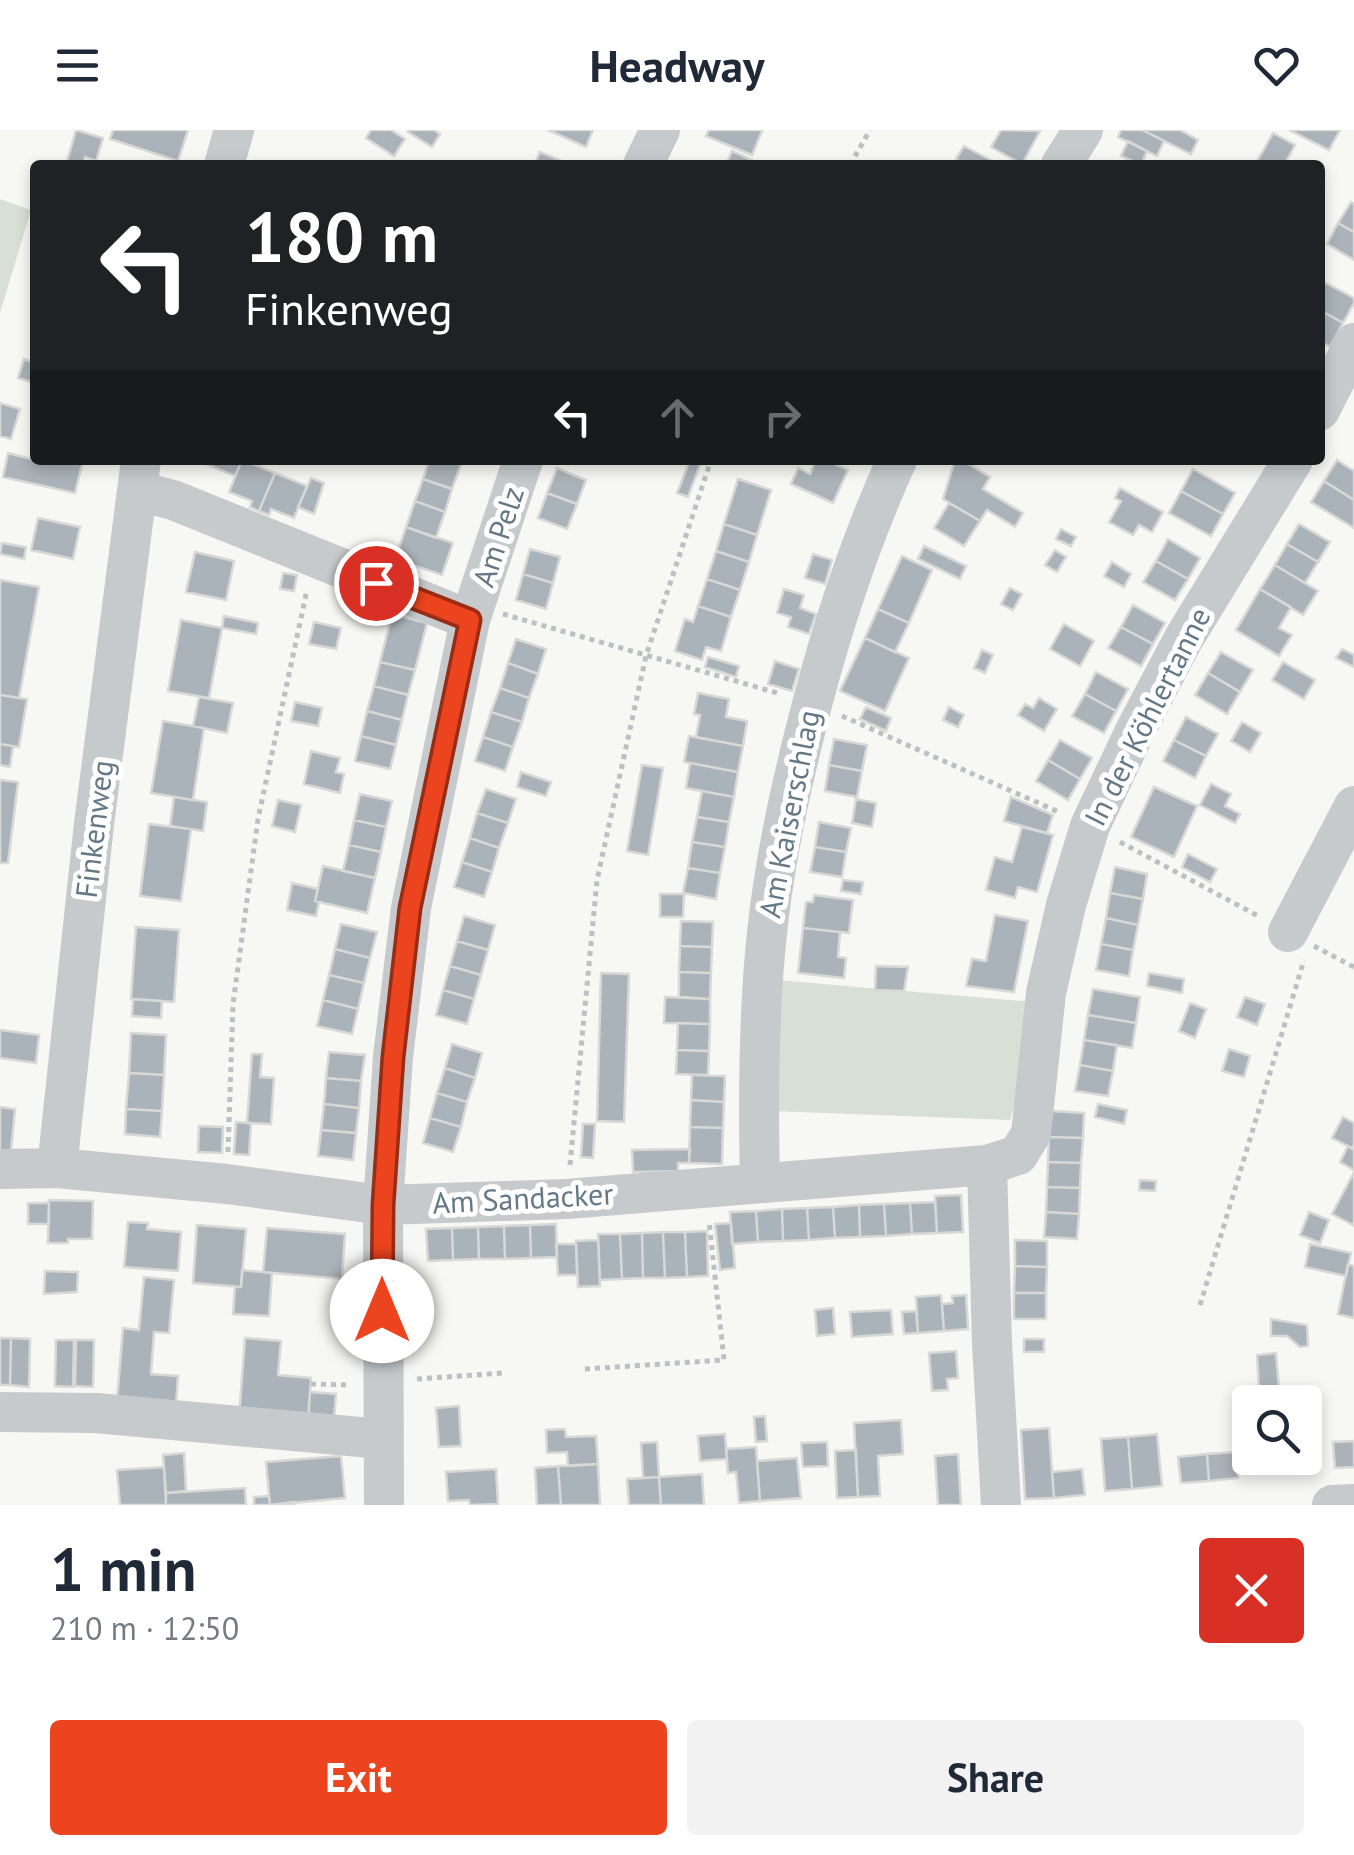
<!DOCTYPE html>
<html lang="en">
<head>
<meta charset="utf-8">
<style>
	body { margin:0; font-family:"PT Sans",sans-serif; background:#f2f2f3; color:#1f2937; height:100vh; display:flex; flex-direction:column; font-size:38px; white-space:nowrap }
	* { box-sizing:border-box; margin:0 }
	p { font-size:32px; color:#747a83 }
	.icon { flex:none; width:55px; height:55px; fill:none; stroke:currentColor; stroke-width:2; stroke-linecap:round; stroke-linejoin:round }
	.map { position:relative; height:1375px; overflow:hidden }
	.panel { display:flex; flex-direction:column; background:#fff; flex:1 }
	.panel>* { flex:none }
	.guide { position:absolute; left:30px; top:30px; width:1295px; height:305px; border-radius:10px; box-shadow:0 5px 15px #0003; background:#202124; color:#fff; overflow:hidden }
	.tools { position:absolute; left:1232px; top:1255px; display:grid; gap:20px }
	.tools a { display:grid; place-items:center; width:90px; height:90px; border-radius:10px; background:#fff; box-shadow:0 5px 15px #0003; font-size:50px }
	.pin { position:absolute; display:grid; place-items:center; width:85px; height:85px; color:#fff; margin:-42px; border:5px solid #fff; border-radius:50%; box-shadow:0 2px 10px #0007 }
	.me { position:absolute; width:110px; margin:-55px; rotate:0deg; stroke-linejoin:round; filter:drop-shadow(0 0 8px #0008) }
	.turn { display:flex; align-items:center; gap:35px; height:210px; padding:0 50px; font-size:45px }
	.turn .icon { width:130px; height:130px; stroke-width:2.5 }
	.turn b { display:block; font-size:70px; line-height:85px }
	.lanes { display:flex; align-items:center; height:95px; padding:0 50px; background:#0003; justify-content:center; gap:50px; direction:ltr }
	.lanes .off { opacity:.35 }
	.round { display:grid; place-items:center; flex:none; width:105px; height:105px; border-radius:10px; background:#f2f2f3 }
	.overview { display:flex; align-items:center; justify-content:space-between; height:170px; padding:0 50px }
	h1 { font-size:60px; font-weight:700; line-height:75px }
	.action { display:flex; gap:20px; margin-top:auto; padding:20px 50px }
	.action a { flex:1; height:115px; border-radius:10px; background:#eb441e; color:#fff; font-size:40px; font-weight:700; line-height:115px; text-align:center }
	.action a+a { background:#f2f2f3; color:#1f2937 }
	header { display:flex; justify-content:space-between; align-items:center; height:130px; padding:0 50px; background:#fff; font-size:45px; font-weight:700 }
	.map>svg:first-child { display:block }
	.green { fill:#d8dfd4 }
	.building { fill:#aab3b9; stroke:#d8d8d6; stroke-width:2.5 }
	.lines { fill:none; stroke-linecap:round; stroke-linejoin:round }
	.path { stroke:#bdc0c2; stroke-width:5; stroke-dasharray:5 5; stroke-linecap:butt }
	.minor { stroke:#c6cacd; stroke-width:40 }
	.route-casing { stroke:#992c14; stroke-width:25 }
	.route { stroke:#eb441e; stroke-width:18 }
	.labels { text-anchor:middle; stroke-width:10; stroke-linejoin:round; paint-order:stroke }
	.street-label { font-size:30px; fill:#647886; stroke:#fff }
</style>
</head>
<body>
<header><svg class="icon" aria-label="menu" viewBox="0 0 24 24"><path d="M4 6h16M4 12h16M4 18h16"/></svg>Headway<svg class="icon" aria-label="heart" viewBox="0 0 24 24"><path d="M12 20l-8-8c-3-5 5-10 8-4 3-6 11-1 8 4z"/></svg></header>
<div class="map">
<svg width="1354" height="1375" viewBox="0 0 1354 1375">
	<rect width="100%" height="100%" fill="#f7f7f3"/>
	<!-- green -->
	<path class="green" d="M0,69L31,80L0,183Z
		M777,850L1033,872L1021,955L1010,990L772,981Z"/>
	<!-- building -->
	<path class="building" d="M76,0L103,8L96,31L85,27L83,35H66Z
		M113,0H188L178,31L110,9Z
		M371,0H391L405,9L394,26L366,8Z
		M409,0H434L440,4L432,17L408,2Z
		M548,0H593L586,17Z
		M709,0H759L762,1L752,25L706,6Z
		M1001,0L1040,1L1022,34L991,17Z
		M1121,0H1142L1164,11L1157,26L1118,7Z
		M1142,0H1180L1198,10L1191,24Z
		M1289,0H1340L1329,20Z
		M1273,3L1295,15L1284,35H1255Z
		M1128,11L1147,21L1141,35L1121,26Z
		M964,16L996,33L995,35H967L956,29Z
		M732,21L756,32L755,35H726Z
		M540,22L571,35H534Z
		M1351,72L1354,74V102L1338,93Z
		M1338,93L1354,102V130L1327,114Z
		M1322,151L1354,168V173L1343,193L1320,180Z
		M1320,180L1343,193L1330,217L1320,211Z
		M24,229L35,233V253L18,248Z
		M0,273L20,279L11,309L0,306Z
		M8,323L35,330H83L75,363L3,347Z
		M208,330H242L235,346L206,334Z
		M242,330L275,343L259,381L250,377L252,371L229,362Z
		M429,330H450L461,334L452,359L423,349Z
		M690,330L701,332L688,367L677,363Z
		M816,330H826L848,340L833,373L791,354L798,338L810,344Z
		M955,330H962L990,347L983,359L1023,383L1015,397L987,380L980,391L943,369Z
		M1337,330L1354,341V370L1324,351Z
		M557,338L586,350L577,374L547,363Z
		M1193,339L1235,363L1223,384L1181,361Z
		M275,343L307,356L294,388L271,379L269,385L259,381Z
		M311,348L324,353L314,384L298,377Z
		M423,349L452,359L445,382L415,371Z
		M738,349L771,360L757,405L724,394Z
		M1324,351L1354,370V398L1311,372Z
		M1120,358L1163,382L1152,402L1139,395L1133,405L1109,392L1121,371L1115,368Z
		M1181,361L1223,384L1211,406L1169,383Z
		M547,363L577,374L567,399L538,388Z
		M415,371L445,382L436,408L406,397Z
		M949,373L980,391L964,416L934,398Z
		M38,388L80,397L73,429L31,420Z
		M724,394L757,405L749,432L716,421Z
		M1299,394L1330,412L1318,432L1287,414Z
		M406,397L453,413L442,445L395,429Z
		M1061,399L1076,407L1071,416L1056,409Z
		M1168,409L1200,428L1188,449L1156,431Z
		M2,413L26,417L24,429L0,424Z
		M1287,414L1318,432L1305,453L1275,435Z
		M924,416L966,436L960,449L918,429Z
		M530,419L560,427L553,453L523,444Z
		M1055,420L1066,427L1057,442L1045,435Z
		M716,421L749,432L740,460L707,449Z
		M195,422L234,431L226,470L186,462Z
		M813,424L832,430L825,454L805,448Z
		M902,426L932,440L909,493L878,479Z
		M1156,431L1188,449L1175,470L1143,452Z
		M1112,432L1131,444L1124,457L1104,446Z
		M1275,435L1318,461L1303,485L1260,459Z
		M283,443L297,445L294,461L280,459Z
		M523,444L553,453L546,479L516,470Z
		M707,449L740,460L731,487L698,476Z
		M0,450L39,457L19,568L0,565Z
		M1010,458L1022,464L1013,480L1001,474Z
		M784,459L804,465L800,478L816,484L809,504L788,497L791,487L777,483Z
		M1260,459L1291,477L1279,498L1292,505L1279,526L1236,500Z
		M1133,475L1165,493L1153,514L1121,497Z
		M698,476L731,487L721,521L706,517L702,530L675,521L685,489L693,492Z
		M878,479L909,493L895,522L865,508Z
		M392,484L427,493L415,540L380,532Z
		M224,486L258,493L256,504L222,498Z
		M181,490L222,498L209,568L168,561Z
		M314,492L341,498L336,519L309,514Z
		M1064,494L1094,511L1080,536L1050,519Z
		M1121,497L1153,514L1141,536L1108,518Z
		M865,508L909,528L885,581L840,561Z
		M516,509L546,519L538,544L508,533Z
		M1342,519L1354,525V537L1336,528Z
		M982,520L993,525L985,543L974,538Z
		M1221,522L1253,540L1240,562L1208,543Z
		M708,527L739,536L736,547L705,537Z
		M775,531L799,539L792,561L768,554Z
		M380,532L415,540L408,565L374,556Z
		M1283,532L1315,550L1304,569L1272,550Z
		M508,533L538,544L529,568L500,558Z
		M1096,542L1128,559L1116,581L1085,564Z
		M1208,543L1240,562L1227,584L1195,565Z
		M374,556L408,565L402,590L367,581Z
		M500,558L529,568L522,592L491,582Z
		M698,563L729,569L726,587L747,591L743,616L696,607L700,585L694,584Z
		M1085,564L1116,581L1104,603L1072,586Z
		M0,565L27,569L19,617L0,614Z
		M199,567L233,573L227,603L193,596Z
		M1039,568L1057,579L1044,601L1018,585L1025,574L1033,578Z
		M295,572L322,578L318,596L291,591Z
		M866,577L891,588L886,601L860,589Z
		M949,577L964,585L958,597L943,590Z
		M367,581L402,590L396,615L361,606Z
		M491,582L522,592L513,617L483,607Z
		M1186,587L1218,604L1206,626L1174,610Z
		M163,591L204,598L193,670L151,663Z
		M1242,592L1261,603L1250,622L1231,611Z
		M361,606L396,615L390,639L355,631Z
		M689,606L743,616L738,642L684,632Z
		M483,607L513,617L505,641L475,631Z
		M834,609L867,615L862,641L829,635Z
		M1060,610L1092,628L1080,649L1048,630Z
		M1174,610L1206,626L1195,648L1163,631Z
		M0,614L13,616L10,637L0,635Z
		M311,621L340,628L336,642L344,644L340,663L304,654Z
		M1048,630L1080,649L1068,670L1036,651Z
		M690,633L738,642L734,667L686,658Z
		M642,635L663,638L648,725L627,721Z
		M829,635L862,641L857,667L825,661Z
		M521,642L551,652L546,666L517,657Z
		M0,650L18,652L8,733H0Z
		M1211,654L1231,664L1225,676L1240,684L1235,693L1200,675Z
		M1154,657L1197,676L1174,727L1131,707Z
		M486,659L516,669L508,693L477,683Z
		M702,661L734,667L729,692L697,687Z
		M360,664L392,671L386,697L354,690Z
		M174,667L207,672L203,701L170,696Z
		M1011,667L1053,685L1047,703L1004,691Z
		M856,669L876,673L872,697L852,693Z
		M278,670L301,675L295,702L272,696Z
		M477,683L508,693L499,718L470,708Z
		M697,687L729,692L725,717L692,712Z
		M354,690L386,697L381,722L349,715Z
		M819,692L851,698L846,722L815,717Z
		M149,694L191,699L181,771L140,766Z
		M1022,697L1053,705L1037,762L1018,757L1015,768L986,760L995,727L1012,732Z
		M470,708L499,718L492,742L462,732Z
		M692,712L725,717L720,743L688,738Z
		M349,715L381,722L375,748L343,741Z
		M815,717L846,722L842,747L810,742Z
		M1188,724L1217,739L1210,752L1182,737Z
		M462,732L492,742L484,767L454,757Z
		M323,736L375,748L367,783L315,771Z
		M1115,737L1147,744L1143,769L1110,763Z
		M688,738L720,743L716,769L683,763Z
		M843,750L863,752L861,764L841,761Z
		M292,753L318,759L315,771L319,772L316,786L287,780Z
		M1110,763L1143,769L1138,795L1106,788Z
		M660,764H684L683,787H660Z
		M814,765L853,770L849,803L803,798L806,772H813Z
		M995,785L1028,791L1014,862L966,856L972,829L986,831Z
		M464,786L495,795L488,820L457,811Z
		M1106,788L1138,795L1133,820L1101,814Z
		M681,791L713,792L712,817L680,816Z
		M341,794L377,802L370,828L335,819Z
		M136,797L179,800L174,872L131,869Z
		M803,798L840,802L838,827L846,828L844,848L798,843Z
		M457,811L488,820L481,845L450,836Z
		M1101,814L1133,820L1129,846L1096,840Z
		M680,816L712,817L711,843L679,842Z
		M335,819L370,828L364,853L329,845Z
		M450,836L481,845L474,869L443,860Z
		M876,836L908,837L904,861L875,860Z
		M679,842L711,843L710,869L679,867Z
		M601,843L629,844L624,992L597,991Z
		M1149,843L1184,849L1182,863L1147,856Z
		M329,845L364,853L358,879L323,870Z
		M1093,859L1140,867L1136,893L1088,885Z
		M443,860L474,869L467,894L436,885Z
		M665,867L710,869V894L664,893Z
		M1245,867L1265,874L1257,895L1237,887Z
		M133,869L162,871L161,888L132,886Z
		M323,870L358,879L352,904L317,896Z
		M1190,873L1206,879L1195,908L1179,901Z
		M1088,885L1136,893L1132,918L1084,910Z
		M678,893L710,894L709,921L677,920Z
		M0,900L39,905L36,933L0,928Z
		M131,903L166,905L164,945L129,943Z
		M1084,910L1117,915L1113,941L1080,935Z
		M452,914L482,923L475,948L445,938Z
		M1229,919L1250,926L1244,947L1222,941Z
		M677,920L709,921L708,945L676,944Z
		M329,922L365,925L361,951L326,948Z
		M252,924H262L260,947L274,948L271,994L247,993Z
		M1080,935L1113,941L1108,966L1075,961Z
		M445,938L475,948L467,972L437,963Z
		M129,943L164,945L162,981L126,979Z
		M692,945L725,946L724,972L691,970Z
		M326,948L361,951L359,978L324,974Z
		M437,963L467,972L461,997L430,988Z
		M691,970L724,972L723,998L690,997Z
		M324,974L359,978L356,1003L321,1000Z
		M1098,974L1127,980L1124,994L1095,987Z
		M0,977L15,979L11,1021L0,1020Z
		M126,979L162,981L160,1007L125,1004Z
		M1051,981L1084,983L1083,1008L1049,1007Z
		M1343,987L1354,993V1014L1352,1018L1332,1008Z
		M430,988L461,997L453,1022L423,1013Z
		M236,992L251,993L249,1025L234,1024Z
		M583,994H595L593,1028L581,1027Z
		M199,996L223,997L222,1023L198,1022Z
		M690,997L723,998L722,1034L689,1033Z
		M321,1000L356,1003L353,1030L318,1026Z
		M1049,1007L1083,1008L1081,1033L1048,1032Z
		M1348,1016L1354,1020V1040L1340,1032Z
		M690,1019L689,1033H678V1041L633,1042L632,1020Z
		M1048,1032L1081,1033L1080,1058L1047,1057Z
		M1354,1042V1092L1353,1095L1332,1084Z
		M1140,1050L1156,1051L1155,1061L1139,1060Z
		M1047,1057L1080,1058L1079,1084L1046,1082Z
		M961,1065L963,1102L937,1103L935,1066Z
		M49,1070L93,1071L92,1109H68V1113H48Z
		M935,1072L937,1103L912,1104L910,1073Z
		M28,1073H49V1094H28Z
		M910,1073L912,1104L886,1106L884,1074Z
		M884,1074L886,1106L860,1107L859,1075Z
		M859,1075L860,1107L835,1108L833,1077Z
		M833,1077L835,1108L809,1110L807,1078Z
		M807,1078L809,1110L783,1111L782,1079Z
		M782,1079L783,1111L758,1112L756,1081Z
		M756,1081L758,1112L732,1114L730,1082Z
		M1046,1082L1079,1084L1077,1109L1044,1107Z
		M1309,1082L1329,1090L1320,1113L1300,1105Z
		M128,1092L148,1093L147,1099L181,1102L178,1141L124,1137Z
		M731,1093L735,1138L720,1140L715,1094Z
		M556,1094L557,1127L531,1128L530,1095Z
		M197,1095L246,1099L241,1157L193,1153Z
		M530,1095L531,1128L505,1129L504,1096Z
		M504,1096L505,1129H479L478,1097Z
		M478,1097L479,1129L453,1130L452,1098Z
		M267,1098L345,1104L342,1149L263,1142Z
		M452,1098L453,1130L428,1131L426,1099Z
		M707,1101L708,1146L687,1147L685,1102Z
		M663,1102H685L687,1147L665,1148Z
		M663,1102L665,1148H643L642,1103Z
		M642,1103L643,1148L622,1149L620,1104Z
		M598,1104H620L622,1149L600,1150Z
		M598,1110L600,1156L578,1157L576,1111Z
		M1015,1110L1047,1111V1137L1015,1136Z
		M556,1114H576L577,1145H558Z
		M1310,1114L1351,1123L1346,1146L1305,1137Z
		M1348,1134L1354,1136V1188L1338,1184Z
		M1015,1136L1047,1137L1046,1163H1014Z
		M242,1140L272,1143L269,1186L233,1184L235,1157H241Z
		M45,1141L78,1142L77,1162L44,1164Z
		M144,1147L174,1150L169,1203L154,1202L151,1244L178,1246L176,1274L117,1270L123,1198L139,1200Z
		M1014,1163H1046V1189H1014Z
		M941,1165L944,1201L918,1203L916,1167Z
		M966,1165L968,1199L944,1201L942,1174L953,1173L952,1166Z
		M833,1178L835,1204L817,1206L815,1180Z
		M891,1180L893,1204L852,1207L850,1182Z
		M916,1181L918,1203L904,1204L902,1182Z
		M1271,1189L1307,1195L1308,1216L1300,1217L1287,1206H1271Z
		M0,1208H11L10,1255H0Z
		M11,1208L30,1209L29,1257L10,1255Z
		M245,1208L281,1211L278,1245L311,1248L308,1292L239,1286Z
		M1024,1209H1044V1222H1024Z
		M56,1210H74L73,1257L55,1256Z
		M76,1210H94L93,1257L75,1256Z
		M956,1221L958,1248L947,1249L948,1260L932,1261L929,1223Z
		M1276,1223L1279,1258L1259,1259L1257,1225Z
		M310,1262L336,1264L334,1290L308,1288Z
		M459,1276L461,1316L439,1317L436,1278Z
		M765,1286L767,1311L756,1312L754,1287Z
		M901,1290L903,1324L878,1326L880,1366L858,1367L854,1293Z
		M1049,1298L1054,1368L1025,1369L1021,1300Z
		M565,1299L566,1307L596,1306L598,1334L568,1336L567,1322L547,1323L546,1300Z
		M1305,1299L1308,1340L1286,1341L1285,1328H1305Z
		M725,1304L727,1329L700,1331L698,1306Z
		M1157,1304L1162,1356L1132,1359L1128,1307Z
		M1128,1307L1132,1359L1105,1361L1101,1309Z
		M1354,1311V1337L1335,1338L1333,1312Z
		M657,1312L659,1347L643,1348L641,1313Z
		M827,1312L828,1336L803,1337L801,1313Z
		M756,1317L760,1371L739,1373L736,1342L728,1343L726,1319Z
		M856,1320L858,1367L837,1368L835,1321Z
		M1236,1322L1238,1348L1209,1351L1207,1324Z
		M184,1323L186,1361L166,1363L163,1325Z
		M958,1324L961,1375H938L935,1326Z
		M1207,1324L1209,1351L1181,1353L1178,1327Z
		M341,1326L345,1368L270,1375L266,1332Z
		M797,1328L801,1368L760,1371L757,1331Z
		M1259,1328H1285L1286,1341L1260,1343Z
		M598,1334L600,1375H561L558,1336Z
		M558,1336L561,1375H537L535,1338Z
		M164,1337L166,1375H120L117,1340Z
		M496,1339L498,1374L470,1375L469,1370L448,1371L446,1342Z
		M1082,1339L1085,1365L1054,1368L1052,1342Z
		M702,1344L704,1375H661L659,1347Z
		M659,1347L661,1375H629L627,1349Z
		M245,1358L246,1375H166V1363Z
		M269,1366L270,1375L294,1372V1375H254V1367Z"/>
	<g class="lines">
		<!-- path -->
		<path class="path" d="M850,35L870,0
			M503,484L781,564
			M842,586L1061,683
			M1120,712L1260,787
			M1314,816L1354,837
			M228,1022L233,874L258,689L307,460
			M570,1035L597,750L646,526L711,330
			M1200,1175L1304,830
			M585,1239L724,1230L709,1091
			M417,1249L503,1243
			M311,1254L351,1255"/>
		<!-- minor -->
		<path class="minor" d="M224,35L234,0
			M643,35L660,0
			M1061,35L1083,0
			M1320,280L1354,213
			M138,361L173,370L470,490
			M1288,802L1354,676
			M987,1035L992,1213L1001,1375
			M57,1038L94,694L141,330
			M0,1039L57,1038L227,1054L383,1075L567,1069L987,1035L1018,1025L1031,1004L1046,863L1066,775L1090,696L1136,599L1184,508L1293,330
			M760,1053C758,970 758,886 767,803C774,735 788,669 805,602C828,509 857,418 897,330
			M0,1282L96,1283L382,1309
			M384,1375L383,1075L393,927L411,778L470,490L523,330
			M1332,1375L1354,1374"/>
	</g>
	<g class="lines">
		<defs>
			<path id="route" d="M376,453L470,490L410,778L393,927L383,1075L382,1181"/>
		</defs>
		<!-- route casing -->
		<use href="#route" class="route-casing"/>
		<!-- route -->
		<use href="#route" class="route"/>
	</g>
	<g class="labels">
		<!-- street labels -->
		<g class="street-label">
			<text transform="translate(499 407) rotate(-72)" y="10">Am Pelz</text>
			<text transform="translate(1148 587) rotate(-63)" y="10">In der Köhlertanne</text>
			<text transform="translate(790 684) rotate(-79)" y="10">Am Kaiserschlag</text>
			<text transform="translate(95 699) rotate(-83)" y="10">Finkenweg</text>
			<text transform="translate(523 1069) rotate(-3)" y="10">Am Sandacker</text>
		</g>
	</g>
</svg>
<div class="tools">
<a><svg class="icon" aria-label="search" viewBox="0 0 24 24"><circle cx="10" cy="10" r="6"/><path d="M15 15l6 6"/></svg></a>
</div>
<div class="pin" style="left:376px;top:453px;background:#d93025"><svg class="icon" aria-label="arrive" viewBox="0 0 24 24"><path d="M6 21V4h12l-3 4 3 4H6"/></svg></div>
<svg class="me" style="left:382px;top:1181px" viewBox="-20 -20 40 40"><circle r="19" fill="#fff"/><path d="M0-13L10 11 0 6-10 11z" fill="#eb441e"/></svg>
<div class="guide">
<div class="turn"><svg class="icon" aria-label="left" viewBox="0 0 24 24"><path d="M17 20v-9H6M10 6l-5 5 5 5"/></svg><div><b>180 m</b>Finkenweg</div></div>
<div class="lanes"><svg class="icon" aria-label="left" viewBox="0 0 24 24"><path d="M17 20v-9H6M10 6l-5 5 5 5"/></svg><svg class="icon off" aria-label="ahead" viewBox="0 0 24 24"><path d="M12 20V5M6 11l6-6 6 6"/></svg><svg class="icon off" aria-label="right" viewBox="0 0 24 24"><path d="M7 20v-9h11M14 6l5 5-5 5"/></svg></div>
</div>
</div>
<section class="panel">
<div class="overview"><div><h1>1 min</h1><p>210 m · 12:50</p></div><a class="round" style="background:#d93025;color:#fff"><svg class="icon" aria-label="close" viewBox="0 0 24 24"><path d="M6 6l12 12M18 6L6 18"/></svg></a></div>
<div class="action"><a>Exit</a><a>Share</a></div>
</section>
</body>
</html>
